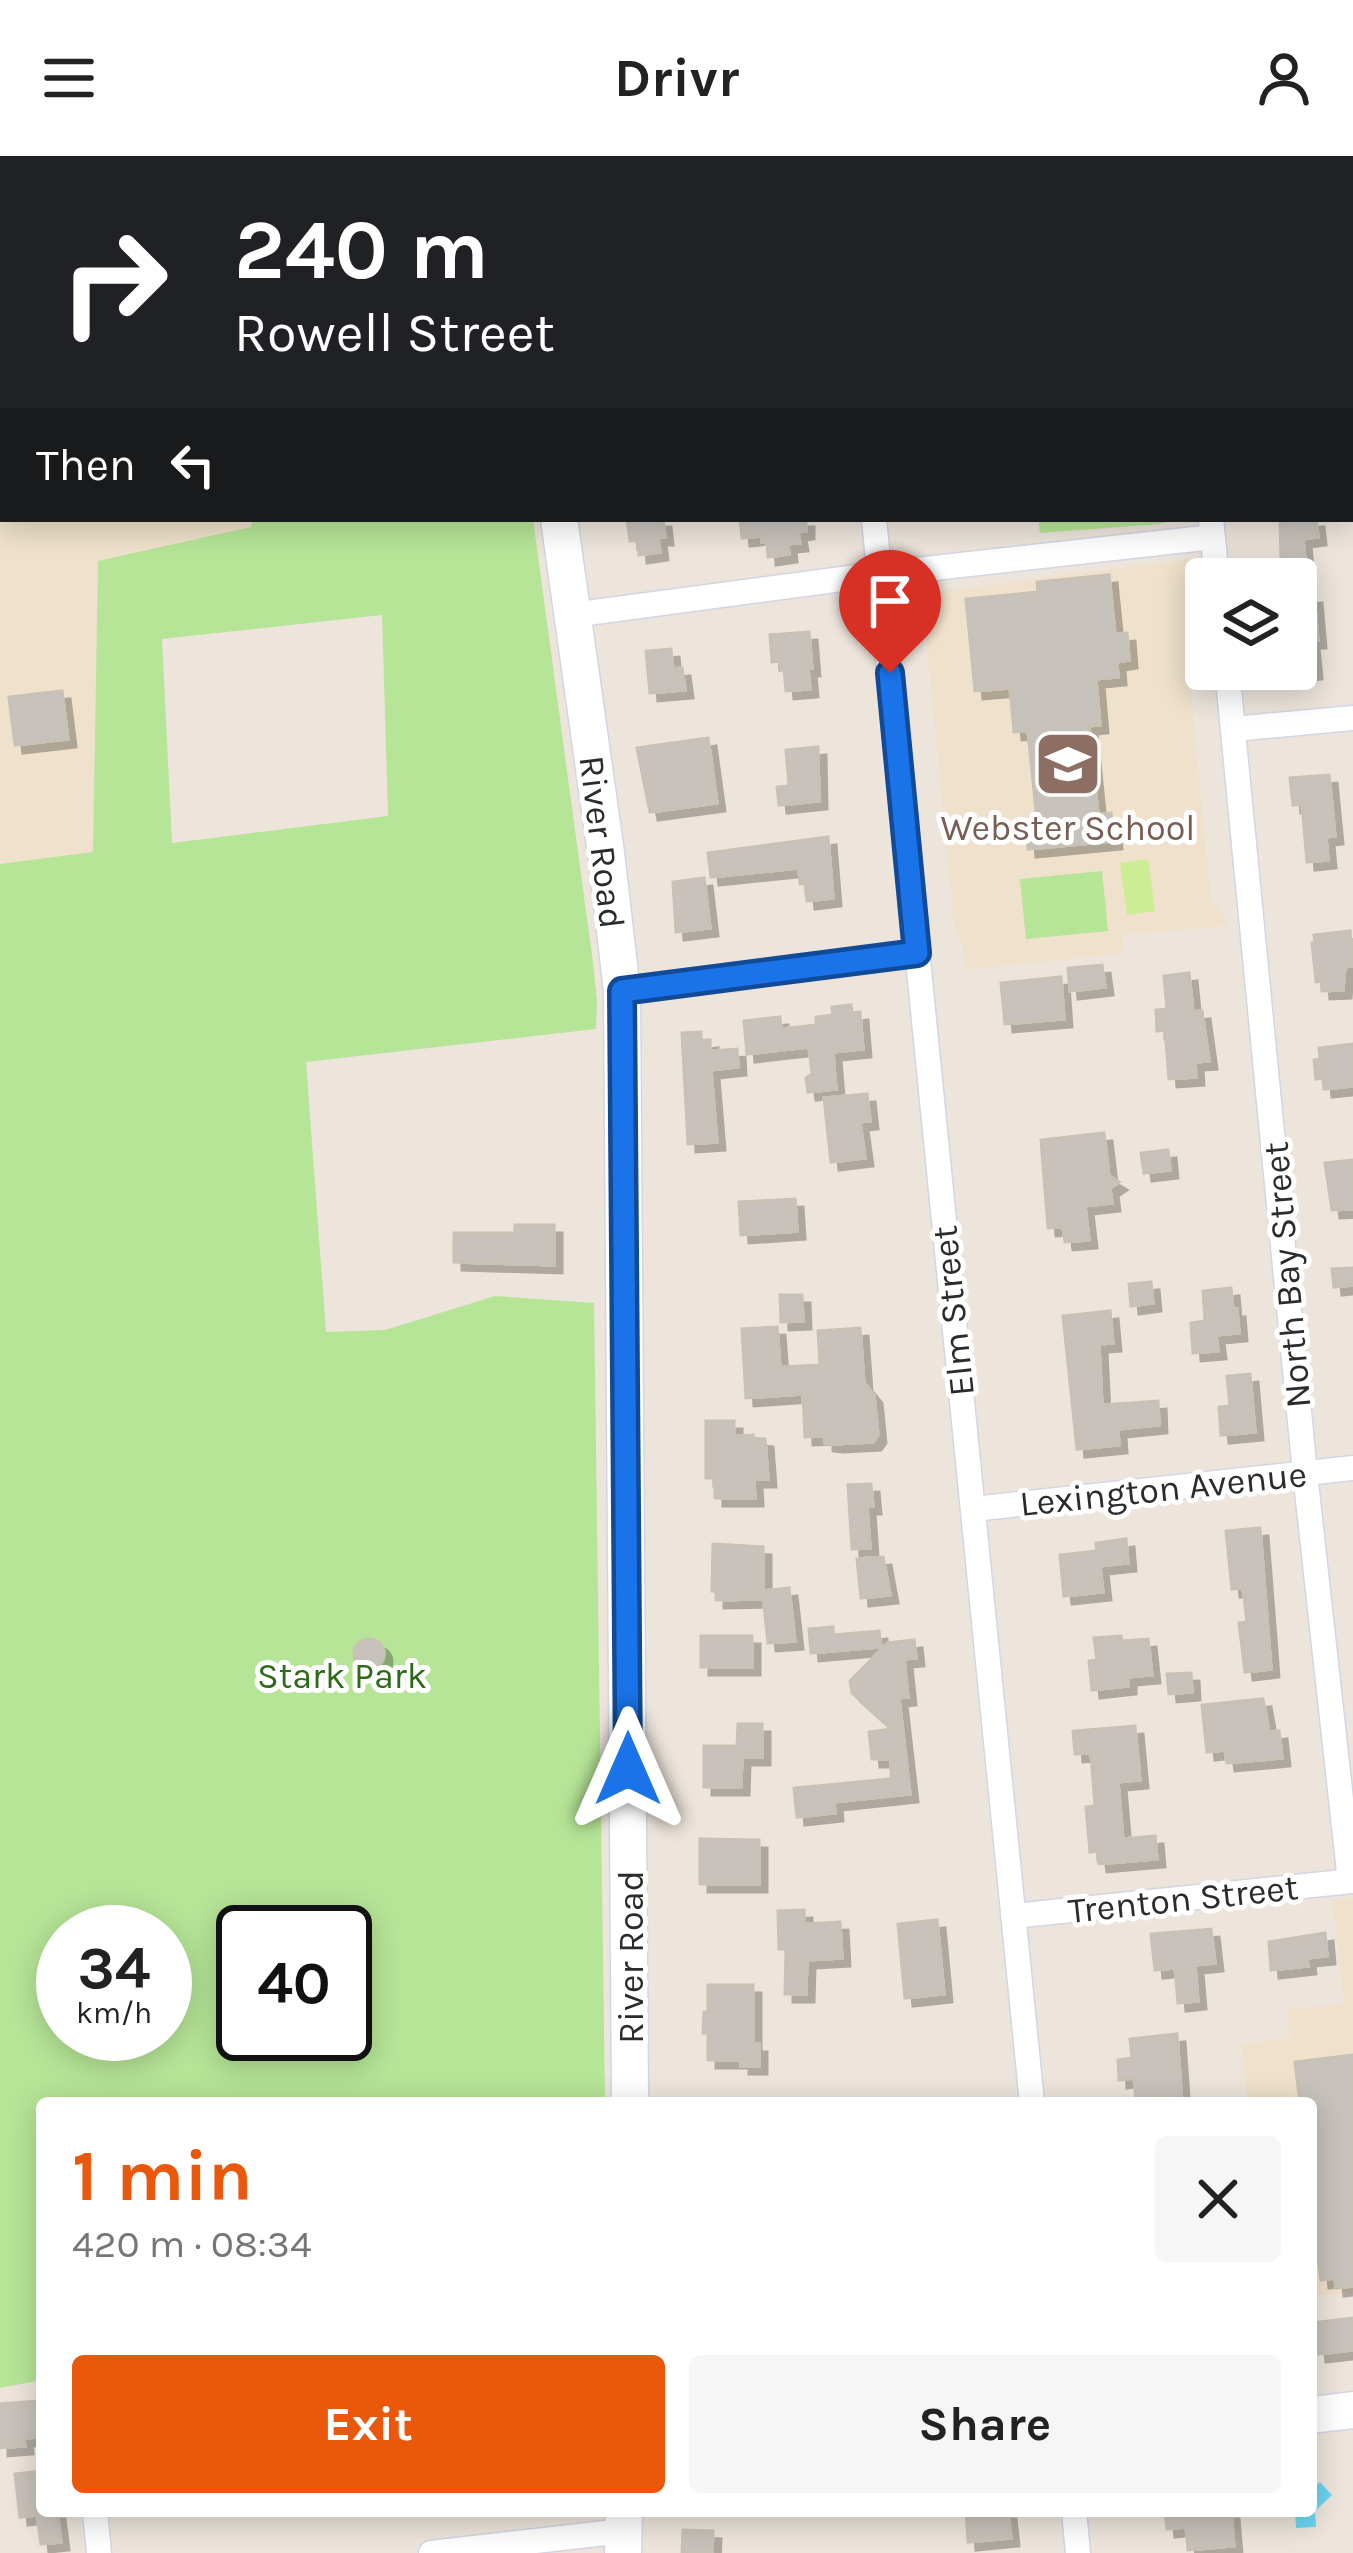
<!DOCTYPE html>
<html lang="en">
<head>
<meta charset="utf-8">
<style>
	body { margin:0; font-family:Karla,sans-serif; background:#f6f6f6; color:#222; height:100vh; display:flex; flex-direction:column; font-size:45px; white-space:nowrap }
	* { box-sizing:border-box; margin:0 }
	p { font-size:39px; color:#767676 }
	.icon { flex:none; width:66px; height:66px; fill:none; stroke:currentColor; stroke-width:2; stroke-linecap:round; stroke-linejoin:round }
	.map { position:relative; flex:1; overflow:hidden }
	.sheet { position:absolute; left:36px; top:1941px; width:1281px; height:420px; display:flex; flex-direction:column; background:#fff; border-radius:12px; box-shadow:0 6px 30px #0003 }
	.sheet>* { flex:none }
	.guide { position:absolute; left:0px; top:0px; width:1353px; height:366px; box-shadow:0 6px 30px #0003; background:#202124; color:#fff; overflow:hidden }
	.controls { position:absolute; left:1185px; top:402px; display:grid; gap:24px }
	.controls a { display:grid; place-items:center; width:132px; height:132px; border-radius:12px; background:#fff; box-shadow:0 6px 30px #0003; font-size:60px }
	.speed { position:absolute; left:36px; top:1749px; display:flex; gap:24px; font-size:60px; font-weight:700; text-align:center }
	.speed>* { display:grid; place-content:center; width:156px; height:156px; border-radius:50%; background:#fff; box-shadow:0 6px 30px #0003; line-height:1 }
	.speed small { font-size:30px; font-weight:400 }
	.speed .limit { border:6px solid #111; border-radius:18px; background:#fff; color:#111 }
	.pin { position:absolute; display:grid; place-items:center; width:102px; height:102px; color:#fff; margin:-123px -51px; border-radius:50% 50% 50% 0; rotate:-45deg; box-shadow:0 0 12px #0007 }
	.pin .icon { rotate:45deg }
	.me { position:absolute; width:132px; margin:-66px; rotate:0deg; stroke-linejoin:round; filter:drop-shadow(0 0 9px #0008) }
	.turn { display:flex; align-items:center; gap:42px; height:252px; padding:0 36px; font-size:54px }
	.turn .icon { width:156px; height:156px; stroke-width:2.5 }
	.turn b { display:block; font-size:84px; line-height:102px }
	.then { display:flex; align-items:center; height:114px; padding:0 36px; background:#0003; gap:24px; font-size:45px }
	.round { display:grid; place-items:center; flex:none; width:126px; height:126px; border-radius:12px; background:#f6f6f6 }
	.head { display:flex; align-items:center; justify-content:space-between; height:204px; padding:0 36px }
	h1 { font-size:72px; font-weight:700; line-height:90px; color:#ea580c }
	.primary-button { display:flex; gap:24px; margin-top:auto; padding:24px 36px }
	.primary-button a { flex:1; height:138px; border-radius:12px; background:#ea580c; color:#fff; font-size:48px; font-weight:700; line-height:138px; text-align:center }
	.primary-button a+a { background:#f6f6f6; color:#222 }
	header { display:flex; justify-content:space-between; align-items:center; height:156px; padding:0 36px; background:#fff; font-size:54px; font-weight:700 }
	.map>svg:first-child { display:block }
	.education { fill:#efe1cb }
	.green { fill:#b6e597; fill-rule:evenodd }
	.pitch { fill:#cced93 }
	.water { fill:#6dd6f2 }
	.building { fill:#c8c2bc; stroke:#c8c1b6; stroke-width:3; filter:url(#shadow) }
	.lines { fill:none; stroke-linecap:round; stroke-linejoin:round }
	.street-casing { stroke:#d2d6e4; stroke-width:27 }
	.secondary-casing { stroke:#d2d6e4; stroke-width:39 }
	.street { stroke:#fff; stroke-width:24 }
	.secondary { stroke:#fff; stroke-width:36 }
	.route-casing { stroke:#114b97; stroke-width:30 }
	.route { stroke:#1a73e8; stroke-width:21 }
	.labels { text-anchor:middle; stroke-width:10; stroke-linejoin:round; paint-order:stroke }
	.education-label { font-size:36px; fill:#785e54; stroke:#fff }
	.street-label { font-size:36px; fill:#2b2b2b; stroke:#fff }
	.park-label { font-size:36px; fill:#2e6a18; stroke:#fff }
</style>
</head>
<body>
<header><svg class="icon" aria-label="menu" viewBox="0 0 24 24"><path d="M4 6h16M4 12h16M4 18h16"/></svg>Drivr<svg class="icon" aria-label="person" viewBox="0 0 24 24"><circle cx="12" cy="8" r="4"/><path d="M4 21q1-7 8-7t8 7"/></svg></header>
<div class="map">
<svg width="1353" height="2397" viewBox="0 0 1353 2397">
	<defs>
		<filter id="shadow"><feDropShadow dx="8" dy="8" stdDeviation="0" flood-color="#0004"/></filter>
	</defs>
	<rect width="100%" height="100%" fill="#ede5dc"/>
	<!-- education -->
	<path class="education" d="M0,58H3V363H252V371L98,406L93,697L0,708Z
		M1190,403L1196,458L1185,472L1211,745L1225,760L1226,770L1122,779L1123,797L965,814L962,788L954,769L923,451L925,442L941,435Z
		M1353,1742V2136L1311,2141V1947H1248L1241,1888L1290,1883L1287,1853L1344,1847L1332,1744Z"/>
	<!-- green -->
	<path class="green" d="M0,0H484V3H3V58H0Z
		M530,0H766L771,3H530Z
		M1006,0H1353V8H1350V3H1002Z
		M252,363H533L593,807L597,845L596,873L306,906L326,1176L385,1174L495,1140L594,1147L605,1947H42V2224L0,2232V708L93,696L98,405L251,371ZM382,459L388,660L172,687L162,483ZM63,1776H165V1878H63ZM243,1776H345V1878H243Z
		M1038,363H1175L1160,368L1040,377Z
		M1102,715L1108,775L1026,783L1020,723Z"/>
	<!-- pitch -->
	<path class="pitch" d="M0,76H3V338H0Z
		M1148,703L1155,755L1127,759L1120,707Z"/>
	<!-- water -->
	<path class="water" d="M1320,2326L1332,2339L1315,2355L1316,2371L1296,2372L1295,2355H1311V2334Z"/>
	<!-- building -->
	<path class="building" d="M627,363H663L665,381H658L660,396L639,399L638,384L630,385Z
		M740,363H806V375L798,376L800,387L788,388L789,398L768,401L767,386H762L761,380L742,382Z
		M1280,363H1316L1318,381L1303,383L1305,403L1281,405Z
		M1109,419L1115,478L1127,477L1129,504L1117,506L1118,521L1096,523L1100,569L1089,570L1098,658L1111,657L1114,685L1028,693L1026,666L1037,665L1028,575L1014,576L1010,532L975,535L966,443L1038,436L1037,426Z
		M1314,439L1318,484H1311L1314,515L1296,517V440Z
		M809,476L812,512H808L810,533L786,535L784,513H781L780,505L772,506L770,479Z
		M671,493L673,513L682,512L685,534L650,537L646,495Z
		M62,535L68,583L15,589L9,541Z
		M708,582L717,647L650,656L637,592Z
		M818,591L819,645L779,649L777,631L789,630L786,594Z
		M1329,619L1335,680L1326,681L1328,704L1307,706L1302,648L1293,649L1290,622Z
		M828,681L833,742L807,745L805,727L800,728L799,712L711,721L708,697Z
		M704,722L710,772L676,776L673,726Z
		M1350,775L1353,810L1345,811L1343,834L1322,835L1321,825L1316,826L1312,787L1315,786L1314,779Z
		M1102,809L1105,831L1070,835L1068,812Z
		M1189,817L1193,856L1202,855L1209,905L1195,906L1196,921L1169,923L1165,874L1157,875L1156,854L1167,853L1164,820Z
		M1061,821L1064,863L1005,868L1001,827Z
		M851,849L852,857L860,856L863,893L833,896L836,933L808,936L806,922L812,918L809,891L747,898L744,865L780,861L781,873L816,869V861L833,859L832,851Z
		M701,876V885L710,884V895L737,893L738,911L711,914L717,986L688,988L682,877Z
		M1353,888V930L1324,933L1323,922L1316,923L1314,904L1320,903L1319,892Z
		M867,938L870,965L860,966L865,1002L831,1006L824,942Z
		M1104,977L1109,1020L1119,1026L1110,1032L1112,1047L1085,1050L1089,1084L1065,1086L1063,1071L1048,1072L1041,984Z
		M1168,994L1170,1014L1144,1017L1141,997Z
		M1353,1004L1352,1053L1332,1054L1325,1007Z
		M795,1043L797,1075L741,1079L739,1046Z
		M515,1069H554V1109L454,1106V1077H515Z
		M1353,1112V1129L1334,1131L1332,1113Z
		M1151,1126L1153,1147L1131,1150L1129,1128Z
		M1231,1132L1233,1154L1237,1153L1239,1177L1216,1179L1218,1195L1193,1197L1191,1167L1205,1165L1203,1135Z
		M780,1139H802L803,1165L781,1166Z
		M1110,1155L1113,1187L1099,1188L1102,1249L1158,1245L1159,1269L1118,1273L1119,1289L1077,1293L1063,1160Z
		M777,1171L780,1211L820,1209L818,1175L860,1172L864,1227L874,1239L878,1279L873,1286L835,1288L825,1287V1280L805,1281L803,1238L746,1242L742,1173Z
		M1250,1218L1255,1276L1221,1279L1219,1251L1230,1250L1227,1220Z
		M706,1265H734V1280L753,1279L752,1282L765,1283L768,1323H754L755,1342H715V1322H706Z
		M871,1328L873,1350H867L870,1392L852,1393L848,1329Z
		M1260,1372L1271,1513L1245,1516L1239,1467L1247,1466L1243,1432L1232,1433L1226,1375Z
		M1126,1383L1128,1407L1100,1410L1103,1436L1064,1440L1060,1399L1097,1395L1096,1387Z
		M713,1388L763,1391V1435L789,1432L795,1485L768,1487L763,1440V1443L716,1444V1435H712Z
		M883,1401L890,1439L861,1442L857,1403Z
		M833,1471V1479L879,1475L881,1491L811,1497L809,1473Z
		M701,1480H752V1511H701Z
		M1121,1480L1122,1485L1148,1483L1152,1519L1128,1521V1530L1092,1534L1089,1505L1097,1504L1094,1482Z
		M354 1498a15 15 0 1 1 30 0a15 15 0 1 1-30 0Z
		M914,1484L916,1502L904,1503L908,1541L899,1542L910,1638L834,1646L835,1657L797,1661L794,1632L891,1623V1603H872L869,1576L892,1573L852,1537L850,1525L888,1487Z
		M1191,1517L1192,1536L1169,1538L1167,1518Z
		M1263,1543L1269,1576L1279,1575L1282,1602L1227,1607L1225,1594L1207,1596L1202,1549Z
		M738,1568H762V1601H742L741,1631H704V1590H737Z
		M1135,1570L1140,1624L1118,1626L1123,1683L1155,1680L1157,1703L1099,1708L1097,1695L1090,1696L1086,1651L1095,1650L1091,1597L1075,1598L1073,1575Z
		M700,1683L759,1684V1728H700Z
		M804,1754V1768L840,1766L842,1802L807,1804L806,1838H785L786,1793H779L778,1755Z
		M937,1764L944,1838L905,1842L898,1768Z
		M1211,1773L1215,1807L1195,1809L1198,1845L1178,1847L1175,1812L1155,1814L1151,1778Z
		M1325,1777L1327,1800L1307,1802L1308,1810L1271,1814L1269,1786Z
		M708,1829H753V1888H759V1910H741V1904H708V1877H703L704,1856H708Z
		M1177,1878L1182,1947H1166L1165,1941L1136,1944L1134,1922L1119,1924L1118,1904L1132,1902L1130,1883Z
		M1353,1899V2130L1336,2132L1335,2122L1321,2124L1311,2049V1947H1300L1295,1906Z
		M1353,2162V2194L1318,2198L1316,2183L1311,2184V2167Z
		M38,2245V2250H42V2281L24,2282L25,2290L0,2292V2248Z
		M42,2315V2355H57L61,2386L41,2388L37,2359L20,2361L15,2318Z
		M966,2355H1008L1011,2382L968,2386Z
		M1165,2355H1231L1234,2390L1188,2394L1186,2371L1167,2373Z
		M683,2374L713,2375L712,2397H682Z"/>
	<g class="lines">
		<defs>
			<path id="street" d="M1350,141H1353
				M874,363L1032,1947
				M1211,363L1217,423
				M572,459L880,418L1213,381
				M1227,513L1305,1317L1350,1725
				M1233,573L1353,562
				M622,835L917,797
				M973,1353L1353,1312
				M1013,1760L1353,1725
				M95,2355L99,2397
				M1074,2355L1078,2397
				M431,2397L623,2375"/>
			<path id="secondary" d="M510,0V3
				M559,363L606,697L622,835L630,1947
				M1311,2259L1353,2254
				M623,2397L624,2355"/>
		</defs>
		<!-- street casing -->
		<use href="#street" class="street-casing"/>
		<!-- secondary casing -->
		<use href="#secondary" class="secondary-casing"/>
		<!-- street -->
		<use href="#street" class="street"/>
		<!-- secondary -->
		<use href="#secondary" class="secondary"/>
	</g>
	<g class="lines">
		<defs>
			<path id="route" d="M628,1613L622,835L917,797L890,517"/>
		</defs>
		<!-- route casing -->
		<use href="#route" class="route-casing"/>
		<!-- route -->
		<use href="#route" class="route"/>
	</g>
	<!-- icons -->
	<defs>
		<symbol id="school-square" viewBox="-11 -11 22 22"><rect x="-9" y="-9" width="18" height="18" rx="4" fill="#8d6e63" stroke="#fff"/><path d="M0-5L7-2L0 1L-7-2ZM-4 1L0 2.5L4 1V4Q0 6-4 4Z" fill="#fff"/></symbol>
	</defs>
	<g fill-rule="evenodd">
		<use href="#school-square" x="1030" y="570" width="76" height="76"/>
	</g>
	<g class="labels">
		<!-- education labels -->
		<g class="education-label">
			<text x="1068" y="684">Webster School</text>
		</g>
		<!-- street labels -->
		<g class="street-label">
			<text transform="translate(603 686) rotate(83)" y="13">River Road</text>
			<text transform="translate(1286 1119) rotate(-95)" y="13">North Bay Street</text>
			<text transform="translate(952 1155) rotate(-96)" y="13">Elm Street</text>
			<text transform="translate(1163 1332) rotate(-6)" y="13">Lexington Avenue</text>
			<text transform="translate(1183 1742) rotate(-6)" y="13">Trenton Street</text>
			<text transform="translate(630 1801) rotate(-90)" y="13">River Road</text>
		</g>
		<!-- park labels -->
		<g class="park-label">
			<text x="342" y="1532">Stark Park</text>
		</g>
	</g>
</svg>
<div class="controls">
<a><svg class="icon" aria-label="layers" viewBox="0 0 24 24"><path d="M12 4l9 5-9 5-9-5zM3 14l9 5 9-5"/></svg></a>
</div>
<div class="speed"><div>34<small>km/h</small></div><div class="limit">40</div></div>
<div class="pin" style="left:890px;top:517px;background:#d93025"><svg class="icon" aria-label="arrive" viewBox="0 0 24 24"><path d="M6 21V4h12l-3 4 3 4H6"/></svg></div>
<svg class="me" style="left:628px;top:1613px" viewBox="-20 -20 40 40"><path d="M0-17L14 15 0 8-14 15z" fill="#1a73e8" stroke="#fff" stroke-width="4"/></svg>
<div class="guide">
<div class="turn"><svg class="icon" aria-label="right" viewBox="0 0 24 24"><path d="M7 20v-9h11M14 6l5 5-5 5"/></svg><div><b>240 m</b>Rowell Street</div></div>
<div class="then">Then<svg class="icon" aria-label="left" viewBox="0 0 24 24"><path d="M17 20v-9H6M10 6l-5 5 5 5"/></svg></div>
</div>
<section class="sheet">
<div class="head"><div><h1>1 min</h1><p>420 m · 08:34</p></div><a class="round"><svg class="icon" aria-label="close" viewBox="0 0 24 24"><path d="M6 6l12 12M18 6L6 18"/></svg></a></div>
<div class="primary-button"><a>Exit</a><a>Share</a></div>
</section>
</div>
</body>
</html>
